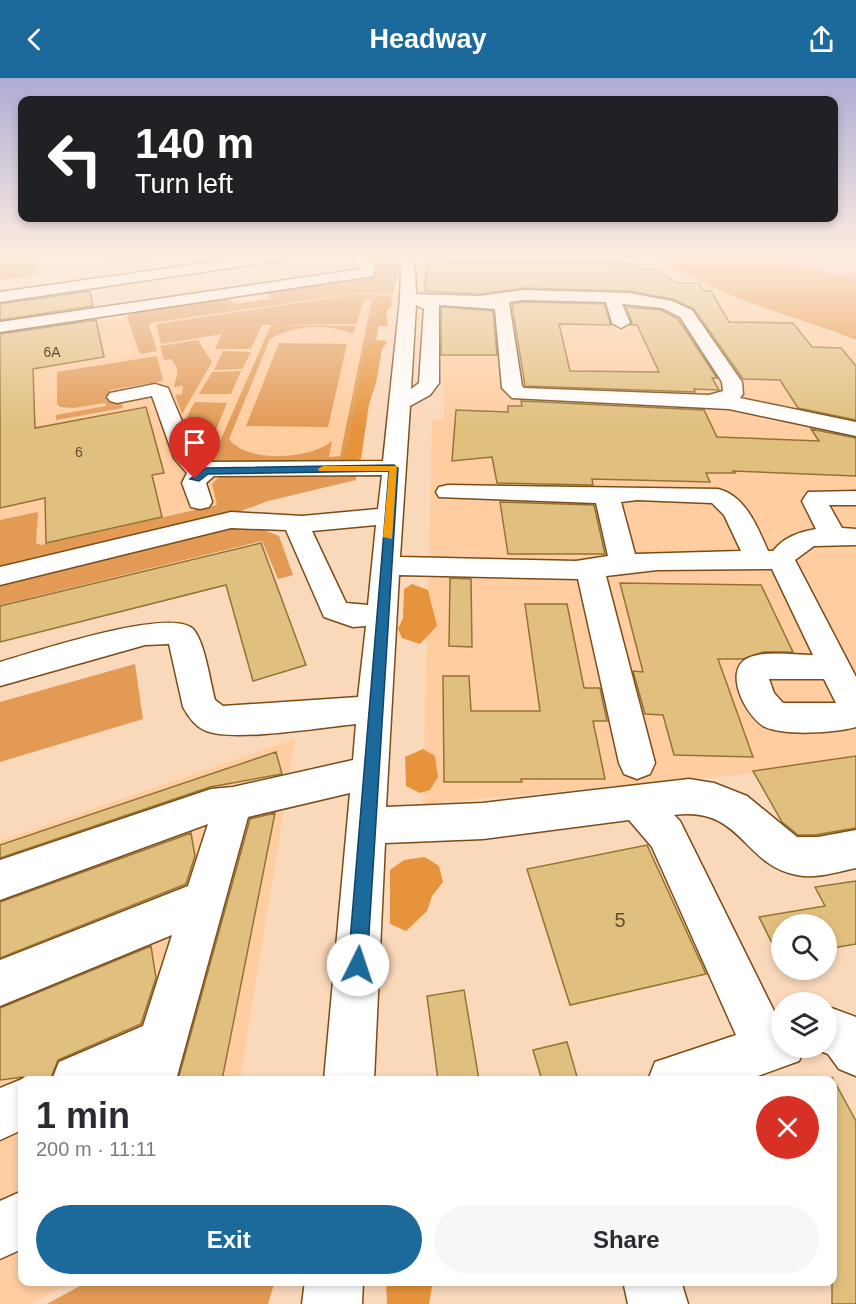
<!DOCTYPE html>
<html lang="en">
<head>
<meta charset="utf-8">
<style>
	body { margin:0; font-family:Arial,sans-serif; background:#f7f7f7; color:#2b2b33; height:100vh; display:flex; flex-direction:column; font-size:22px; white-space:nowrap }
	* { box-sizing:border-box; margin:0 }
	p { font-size:20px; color:#7c7c81 }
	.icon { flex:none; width:33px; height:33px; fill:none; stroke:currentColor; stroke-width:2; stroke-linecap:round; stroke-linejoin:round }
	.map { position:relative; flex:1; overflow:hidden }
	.panel { position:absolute; left:18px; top:998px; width:819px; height:210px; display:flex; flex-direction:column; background:#fff; border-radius:12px; box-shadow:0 3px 9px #0003 }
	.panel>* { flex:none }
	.top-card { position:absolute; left:18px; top:18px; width:820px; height:126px; border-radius:12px; box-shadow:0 3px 9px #0003; background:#202124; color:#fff; overflow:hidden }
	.buttons { position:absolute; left:771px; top:836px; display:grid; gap:12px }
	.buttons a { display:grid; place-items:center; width:66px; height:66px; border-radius:50%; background:#fff; box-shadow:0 3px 9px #0003; font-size:30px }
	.pin { position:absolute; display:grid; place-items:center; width:51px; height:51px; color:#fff; margin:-62px -26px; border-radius:50% 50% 50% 0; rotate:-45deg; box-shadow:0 0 6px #0007 }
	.pin .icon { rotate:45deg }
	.me { position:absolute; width:66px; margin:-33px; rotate:4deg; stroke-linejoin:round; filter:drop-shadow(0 0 4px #0008) }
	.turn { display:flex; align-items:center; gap:21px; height:126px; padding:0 18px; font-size:27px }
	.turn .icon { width:78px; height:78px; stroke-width:2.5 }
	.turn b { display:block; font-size:42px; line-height:51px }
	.round { display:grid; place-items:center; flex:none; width:63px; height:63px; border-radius:32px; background:#f7f7f7 }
	.summary { display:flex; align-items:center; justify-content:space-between; height:102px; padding:0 18px }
	h1 { font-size:36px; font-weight:600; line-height:45px }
	.action { display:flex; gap:12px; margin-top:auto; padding:12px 18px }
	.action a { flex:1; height:69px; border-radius:36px; background:#1c699c; color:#fff; font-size:24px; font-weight:600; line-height:69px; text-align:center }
	.action a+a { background:#f7f7f7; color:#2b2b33 }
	header { display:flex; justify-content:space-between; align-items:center; height:78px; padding:0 18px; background:#1c699c; color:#fff; font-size:27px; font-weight:600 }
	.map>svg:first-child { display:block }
	.built { fill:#ffcda0 }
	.green { fill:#e29a55 }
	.forest { fill:#e7933c }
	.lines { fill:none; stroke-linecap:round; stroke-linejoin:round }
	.river { fill:#fb9fb7; fill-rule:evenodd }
	.building { fill:#e1bf7e; stroke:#937333; stroke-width:1.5 }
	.minor-casing { stroke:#7b4b18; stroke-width:3 }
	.minor { fill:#fff; fill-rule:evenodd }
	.route { fill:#1c699c; stroke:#124465; stroke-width:1.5 }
	.slow { fill:#f59e0b }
	.labels { text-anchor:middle; stroke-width:4.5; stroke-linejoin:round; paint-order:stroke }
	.far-number-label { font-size:14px; fill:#664d2e }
	.near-number-label { font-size:20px; fill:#664d2e }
</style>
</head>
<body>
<header><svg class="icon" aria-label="back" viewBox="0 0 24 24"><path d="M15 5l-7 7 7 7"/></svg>Headway<svg class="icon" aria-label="share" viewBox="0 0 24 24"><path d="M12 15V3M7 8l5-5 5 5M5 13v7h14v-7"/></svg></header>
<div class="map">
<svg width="856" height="1226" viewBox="0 0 856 1226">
	<rect width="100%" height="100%" fill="#fad8ba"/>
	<!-- built -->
	<path class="built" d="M423,178H654L856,265V745L797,756L758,695L423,726L432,342H444L441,225L423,217Z
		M358,216L383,217L356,402L0,483V259L130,238L133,248Z
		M295,661L240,1002H22V1203H73L31,1226H0V763Z"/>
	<!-- green -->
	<path class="green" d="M0,178H36L38,197L0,202Z
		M101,178H161L152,179L154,184L121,189L119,183L102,185Z
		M364,178H392C403,189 396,202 393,216L359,215L151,245L149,247L157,273L140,276L127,239L130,235L230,220L234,226L271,221L268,215L370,200L378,193Z
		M358,216L383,217L358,386H210L271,247L356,248L353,256C328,245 293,247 270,261L229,361C246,385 310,382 332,363L329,379L340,378L372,221H364L357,246L262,247L251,271H215L222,256L161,266L156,246Z
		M198,262L212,284L182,336L175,317L182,316L183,308L174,309C177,296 181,292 171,281L164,282L160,268Z
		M279,265L347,266L328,349L246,348Z
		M223,273L251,274L242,291L214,292Z
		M157,278L163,303L110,312L113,325L121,324L123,330L56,342V337L106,328L105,325L73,330L60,329L57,326V294Z
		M241,293L231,316H199L212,294Z
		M195,324L227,325L203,384L195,379C187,355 180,346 195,324Z
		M356,398V402L268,423L233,436L0,492V442L38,434L36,465L41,467L217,427L212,406L219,399Z
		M236,449L259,450L279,458L293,497L278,501L262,463L0,527V507Z
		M135,586L143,641L0,684V624Z
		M89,1203H275L268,1226H47Z"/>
	<!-- forest -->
	<path class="forest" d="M651,178H856V262C798,239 734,224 680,192C671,186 660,184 651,178Z
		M391,217L392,227L386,234L388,248H376L380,218Z
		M383,262L387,264L382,271L376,305L369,326L361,381L343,384L341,380L348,368L365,270L375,263Z
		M412,506L428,512L437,548L420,566L402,560L398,551L403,540L404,511Z
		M423,671L435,678L438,699L430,712L420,715L406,708L405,679Z
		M425,779L439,788L443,804L432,818L427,833L406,853L390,846V792L404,782Z
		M386,1203H433L429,1226H387Z"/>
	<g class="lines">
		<!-- river -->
		<path class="river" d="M771,178H818L856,185V201L774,183Z"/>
	</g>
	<!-- building -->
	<path class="building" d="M427,183L637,186L640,191H657L676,205H699L703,213H711L729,244L793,245L812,269L841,270L856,288V342L798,330L780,302L743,301L694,231L673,221L629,213L524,210L479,216L425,213Z
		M90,213L93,228L0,242V226Z
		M524,224L604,226L611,247L559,246L570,293L659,294L637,247H631L632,244L626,229L661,232L678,241L717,300H712L719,312L694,311L695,314L525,308L512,226Z
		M441,229L493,233L497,277H441Z
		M96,242L104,279L33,291L35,350L146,329L164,395L152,397L162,439L46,465L45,420L0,430V256Z
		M521,323L704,332L717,359L819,363L811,351L856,360V398L733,393L735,395H706L710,404L592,401L593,407L497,405L492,379L452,383L456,332L508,334V328H522Z
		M500,424L594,427L605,476H508Z
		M261,465L306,587L253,603L226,507L0,564V528Z
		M450,500L471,501L472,569L449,568Z
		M620,505L761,507L793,574H763L743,581H718L753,679L674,677L663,637L645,636L633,593L643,594Z
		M525,526H567L584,610H600L607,643H593L605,701H521L522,704H444L443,598H469L471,633H540Z
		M276,674L282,696L210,709L0,780V767Z
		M856,678V750L815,757H798L782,744L753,693Z
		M275,735L222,1002H178L250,741Z
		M191,755L195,778L186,806L0,880V824Z
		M647,767L706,896L570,927L527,791Z
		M856,803V866L826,871V846H782V879H779L759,839L825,828L815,809Z
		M151,868L156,900L141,946L58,982L50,1002H27L23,999L0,1002V930Z
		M464,912L479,1002H438L427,918Z
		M567,964L578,1002H542L533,972Z
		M832,999L856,1043V1226H832Z"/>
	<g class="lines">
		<defs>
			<path id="minor" d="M255,178H290L283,182L0,224V214Z
				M349,178H364L376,190L373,198L0,254V244L361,191Z
				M395,178H409L415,191L416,216L479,218L524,212L629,215L672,223L692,232L742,304L743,316L740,320L856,344V358L729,331L512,320L502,310L495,231L439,227V305L430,317L410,328L400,479L576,483L608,478L596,425L439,419L436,414L439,409L448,407L718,411C745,417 758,450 768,473H773C784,459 799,454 816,451L802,423L808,414L856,413V427H829L842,450L856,451V467L814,468L795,482L856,599V649C835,655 784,658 765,649C746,639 722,592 748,580C766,572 793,577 813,577L772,491L657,492L606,498L655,685L650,696L637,701L624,696L619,685L578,501L399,497L386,729L483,725L689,701L714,705L747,718L797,759H818L856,752V790C837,794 816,801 797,797C742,787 743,728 674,737L680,743L779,943L782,942V969H805L799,983L747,1002H648L655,984L736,957L652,769L629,742L483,761L385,765L374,1002H324L350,715L248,739L176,1002H52L59,984L143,948L172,857L0,928V882L188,808L208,746L0,822V782L211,711L233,709L353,682L356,646C324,649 230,665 204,652C195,648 188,638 183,629L169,566L145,567L0,608V584C32,575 174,527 194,552C205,566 210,603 215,622L223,628L358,619L366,548L353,549L324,539L286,452L231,450L0,507V489L231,434L302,438L378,431L382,397L214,398L206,405L212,424L209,429L200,431L191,429L182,405L187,395L174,380L152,318L117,325L110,323L107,319L110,315L155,306L168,310L196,377L202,384L383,383L400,221L401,191ZM524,222L606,224L612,245L621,250L630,245L622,226L662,230L680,239L722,304L723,313L709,317L524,310L522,308L509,224ZM416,227L424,231L419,305L411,311ZM637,422L712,425L724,437L741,473L635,476L621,424ZM376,447L368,527L346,525L312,453ZM769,601H824L836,625H783L774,615Z
				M826,928L856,939V998L839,991L828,976L810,969H826Z
				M22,1001L25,1002H22V1052L0,1062V1010Z
				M22,1113V1171L0,1181V1123Z
				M305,1203H363L362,1226H302Z
				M623,1203H681L688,1226H628Z"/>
		</defs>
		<!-- minor casing -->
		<use href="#minor" class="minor-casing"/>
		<!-- minor -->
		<use href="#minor" class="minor"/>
	</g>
	<!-- sky -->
	<linearGradient id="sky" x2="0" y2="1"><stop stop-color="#afacd4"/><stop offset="0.51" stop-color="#fdede0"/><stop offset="1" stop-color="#fdede0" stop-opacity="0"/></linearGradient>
	<rect width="856" height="349" fill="url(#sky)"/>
	<!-- route -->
	<path class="route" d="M394,387L398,390L367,887L364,893L358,896L351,893L348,887L389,393L208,396L199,403L190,401L206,390Z"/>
	<!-- slow -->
	<path class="slow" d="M323,388H397L392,461L383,459L389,393H319L318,391Z"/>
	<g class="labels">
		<!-- far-number labels -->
		<g class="far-number-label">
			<text x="52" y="279">6А</text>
			<text x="79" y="379">6</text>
		</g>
		<!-- near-number labels -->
		<g class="near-number-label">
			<text x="620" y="849">5</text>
		</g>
	</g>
</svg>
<div class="buttons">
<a><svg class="icon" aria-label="search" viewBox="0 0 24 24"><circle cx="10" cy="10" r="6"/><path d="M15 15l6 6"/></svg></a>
<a><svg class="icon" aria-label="layers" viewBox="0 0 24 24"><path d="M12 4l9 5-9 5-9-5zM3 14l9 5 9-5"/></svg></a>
</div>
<div class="pin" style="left:195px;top:401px;background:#d93025"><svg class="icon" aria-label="arrive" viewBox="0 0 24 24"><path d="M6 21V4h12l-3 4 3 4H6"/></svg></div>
<svg class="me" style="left:358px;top:887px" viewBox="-20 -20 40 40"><circle r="19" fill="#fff"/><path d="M0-13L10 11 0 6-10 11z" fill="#1c699c"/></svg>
<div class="top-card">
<div class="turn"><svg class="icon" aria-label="left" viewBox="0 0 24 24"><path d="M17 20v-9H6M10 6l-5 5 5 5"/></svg><div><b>140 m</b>Turn left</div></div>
</div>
<section class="panel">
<div class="summary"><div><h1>1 min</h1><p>200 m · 11:11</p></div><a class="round" style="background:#d93025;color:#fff"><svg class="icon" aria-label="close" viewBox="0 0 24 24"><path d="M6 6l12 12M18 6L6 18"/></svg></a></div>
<div class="action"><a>Exit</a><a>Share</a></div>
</section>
</div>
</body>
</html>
